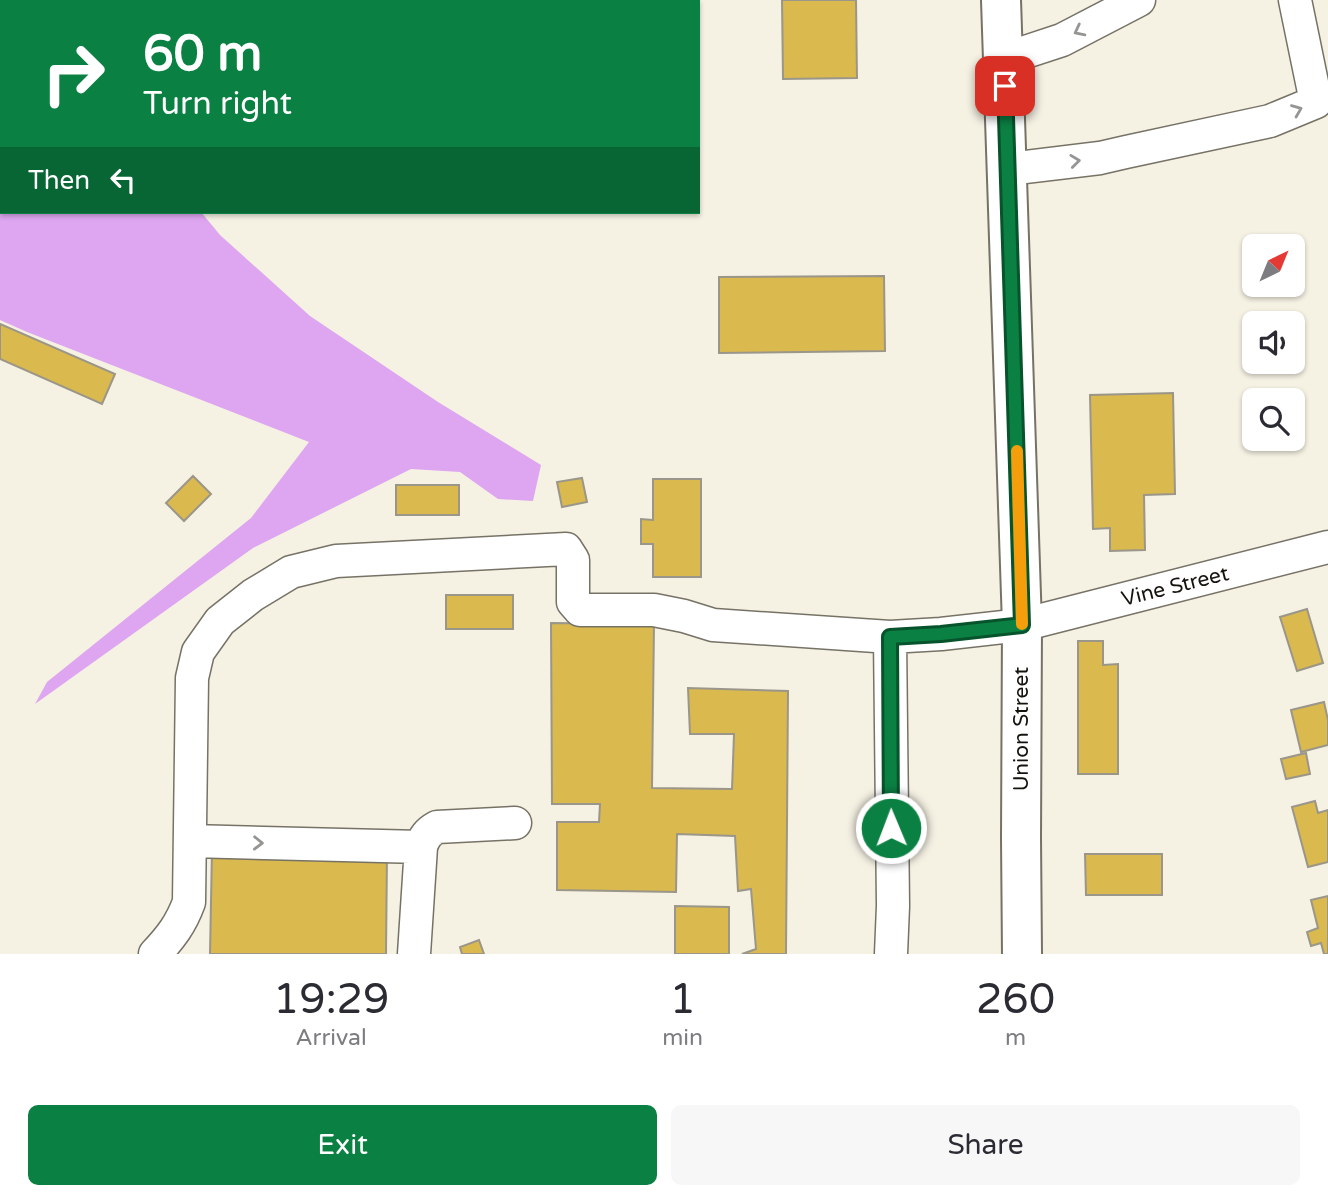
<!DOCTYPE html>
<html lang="en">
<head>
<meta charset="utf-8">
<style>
	body { margin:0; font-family:"Varela Round",sans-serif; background:#f7f7f7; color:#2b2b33; height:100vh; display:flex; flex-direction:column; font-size:26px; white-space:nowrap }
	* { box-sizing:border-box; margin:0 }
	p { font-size:23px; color:#7c7c81 }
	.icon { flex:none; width:38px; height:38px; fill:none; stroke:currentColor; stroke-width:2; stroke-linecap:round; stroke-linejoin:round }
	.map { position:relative; height:954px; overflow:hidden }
	.sheet { display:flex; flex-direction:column; background:#fff; flex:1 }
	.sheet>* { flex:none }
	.banner { position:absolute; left:0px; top:0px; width:700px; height:214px; box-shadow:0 2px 5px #0004; background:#0b8043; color:#fff; overflow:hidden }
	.needle { width:46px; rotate:43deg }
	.controls { position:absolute; left:1242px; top:234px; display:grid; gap:14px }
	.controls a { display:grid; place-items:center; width:63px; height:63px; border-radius:10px; background:#fff; box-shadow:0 2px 5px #0004; font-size:35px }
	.pin { position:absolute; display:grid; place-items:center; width:60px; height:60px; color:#fff; margin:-30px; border-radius:14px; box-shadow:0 4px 10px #0006 }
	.me { position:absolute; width:77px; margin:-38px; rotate:359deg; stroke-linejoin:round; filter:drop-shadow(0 0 5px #0008) }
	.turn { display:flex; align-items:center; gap:24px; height:147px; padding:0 28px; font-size:32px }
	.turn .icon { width:91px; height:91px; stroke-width:2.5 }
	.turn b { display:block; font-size:49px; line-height:60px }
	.then { display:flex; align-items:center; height:66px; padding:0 28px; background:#0003; gap:14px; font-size:26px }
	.eta { display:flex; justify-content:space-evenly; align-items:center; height:119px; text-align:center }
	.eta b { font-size:42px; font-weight:600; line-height:49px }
	.cta { display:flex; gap:14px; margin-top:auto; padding:14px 28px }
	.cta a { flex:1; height:80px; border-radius:10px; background:#0b8043; color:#fff; font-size:28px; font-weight:600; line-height:80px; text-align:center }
	.cta a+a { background:#f7f7f7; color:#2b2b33 }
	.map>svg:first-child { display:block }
	.green { fill:#dea6f1 }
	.building { fill:#dab94e; stroke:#9a9689; stroke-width:2 }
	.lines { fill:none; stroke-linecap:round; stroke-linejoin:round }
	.minor-casing { stroke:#767266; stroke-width:35 }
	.major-casing { stroke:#767266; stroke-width:42 }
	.minor { stroke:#fff; stroke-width:32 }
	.major { stroke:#fff; stroke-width:38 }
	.oneway { stroke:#969593 }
	.route-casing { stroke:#07532c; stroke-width:18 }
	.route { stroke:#0b8043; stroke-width:12 }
	.slow { stroke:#f59e0b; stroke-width:12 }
	.labels { text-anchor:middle; stroke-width:5; stroke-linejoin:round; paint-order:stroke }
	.street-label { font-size:21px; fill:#15130e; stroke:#fefefe }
</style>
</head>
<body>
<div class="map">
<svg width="1328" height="954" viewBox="0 0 1328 954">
	<rect width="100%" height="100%" fill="#f5f1e3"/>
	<!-- green -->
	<path class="green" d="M0,0H297L295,2H2V212H201L220,235L310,316L438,402L541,465L533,501L498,499L460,472L411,469L253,548L35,704L47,682L251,518L309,442L27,332L0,320Z"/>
	<!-- building -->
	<path class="building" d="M782,0H856L857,78L783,79Z
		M884,276L885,351L719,353V277Z
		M0,324L115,374L102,404L0,359Z
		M1173,393L1175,494L1144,495L1145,550L1110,551V528L1093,529L1090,395Z
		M193,476L211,494L184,521L166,503Z
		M582,478L587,502L562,507L557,482Z
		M653,479H701V577H653V544H641V519L653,520Z
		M396,485H459V515H396Z
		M446,595H513V629H446Z
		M1307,609L1323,663L1297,671L1280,617Z
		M551,623L654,624L652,788L732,789L734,734H690L688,688L788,691L786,954H742L756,949L751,889L738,891L735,836L677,834L676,892L557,890V822H599L600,804H552Z
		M551,623L654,624L652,788L732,789L734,734H690L688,688L788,691L786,954H742L756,949L751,889L738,891L735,836L677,834L676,892L557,890V822H599L600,804H552Z
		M1078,641H1103V665L1118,664V774H1078Z
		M1324,702L1328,720V745L1301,752L1291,710Z
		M1306,753L1310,774L1286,779L1281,759Z
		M1315,801L1318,813L1328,810V862L1308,867L1292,807Z
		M212,849L387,853L386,954H210Z
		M1085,854H1162V895H1086Z
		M1328,896V954H1324L1321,943L1311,946L1307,932L1318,928L1311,900Z
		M675,906L729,907V954H675Z
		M675,906L729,907V954H675Z
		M479,940L484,954H462L460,947Z"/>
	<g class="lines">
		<defs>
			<path id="minor" d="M1004,59L1062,40L1139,0
				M1008,169L1100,158L1126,152L1270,121L1316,102L1295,0
				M190,841L421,847
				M155,954C171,937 181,924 189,902L192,678L198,652L220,621L253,595L291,572L336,561L566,549L573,560V602L580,610H654L684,616L713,625L890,637
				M414,954L421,847C424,837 428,832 437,827L515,823
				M891,954L893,906L890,637L941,634L1022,625L1328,547"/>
			<path id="major" d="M1001,0L1022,625L1021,838L1022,954"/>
		</defs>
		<!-- minor casing -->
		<use href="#minor" class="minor-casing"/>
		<!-- major casing -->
		<use href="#major" class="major-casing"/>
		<!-- minor -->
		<use href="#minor" class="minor"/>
		<!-- major -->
		<use href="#major" class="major"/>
	</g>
	<!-- one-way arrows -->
	<defs><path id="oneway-chevron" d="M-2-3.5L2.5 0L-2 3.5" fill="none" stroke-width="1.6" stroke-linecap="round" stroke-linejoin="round" transform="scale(1.75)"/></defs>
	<g class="oneway">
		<use href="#oneway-chevron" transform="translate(1079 31) rotate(153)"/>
		<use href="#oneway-chevron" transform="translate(1297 110) rotate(-22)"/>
		<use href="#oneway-chevron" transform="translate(1075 161) rotate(-7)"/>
		<use href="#oneway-chevron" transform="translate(258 843) rotate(1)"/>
	</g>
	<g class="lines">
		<defs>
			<path id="route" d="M891,828L890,637L941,634L1022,625L1005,86"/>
		</defs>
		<!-- route casing -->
		<use href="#route" class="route-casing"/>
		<!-- route -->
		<use href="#route" class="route"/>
		<!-- slow -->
		<path class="slow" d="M1017,451L1022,624"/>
	</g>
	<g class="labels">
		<!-- street labels -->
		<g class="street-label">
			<text transform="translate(1175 586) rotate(-14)" y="7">Vine Street</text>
			<text transform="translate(1021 729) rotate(-90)" y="7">Union Street</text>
		</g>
	</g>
</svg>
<div class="controls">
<a><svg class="needle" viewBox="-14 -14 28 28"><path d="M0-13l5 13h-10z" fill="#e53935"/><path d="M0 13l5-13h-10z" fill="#7c7c81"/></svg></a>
<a><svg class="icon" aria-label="sound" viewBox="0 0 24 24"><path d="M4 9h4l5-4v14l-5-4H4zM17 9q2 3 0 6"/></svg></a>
<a><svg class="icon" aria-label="search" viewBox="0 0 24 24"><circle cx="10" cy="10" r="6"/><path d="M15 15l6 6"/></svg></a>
</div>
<div class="pin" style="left:1005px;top:86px;background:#d93025"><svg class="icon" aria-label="arrive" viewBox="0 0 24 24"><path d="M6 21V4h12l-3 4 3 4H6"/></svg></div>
<svg class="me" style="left:891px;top:828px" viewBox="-20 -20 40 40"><circle r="17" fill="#0b8043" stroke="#fff" stroke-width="3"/><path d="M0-11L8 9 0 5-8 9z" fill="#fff"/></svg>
<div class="banner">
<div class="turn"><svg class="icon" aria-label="right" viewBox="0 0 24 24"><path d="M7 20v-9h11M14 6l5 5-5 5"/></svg><div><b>60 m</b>Turn right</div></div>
<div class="then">Then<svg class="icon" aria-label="left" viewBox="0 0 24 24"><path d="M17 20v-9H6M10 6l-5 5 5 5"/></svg></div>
</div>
</div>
<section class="sheet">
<div class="eta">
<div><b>19:29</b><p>Arrival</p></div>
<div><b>1</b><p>min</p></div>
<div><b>260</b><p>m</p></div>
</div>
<div class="cta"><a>Exit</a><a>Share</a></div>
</section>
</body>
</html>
